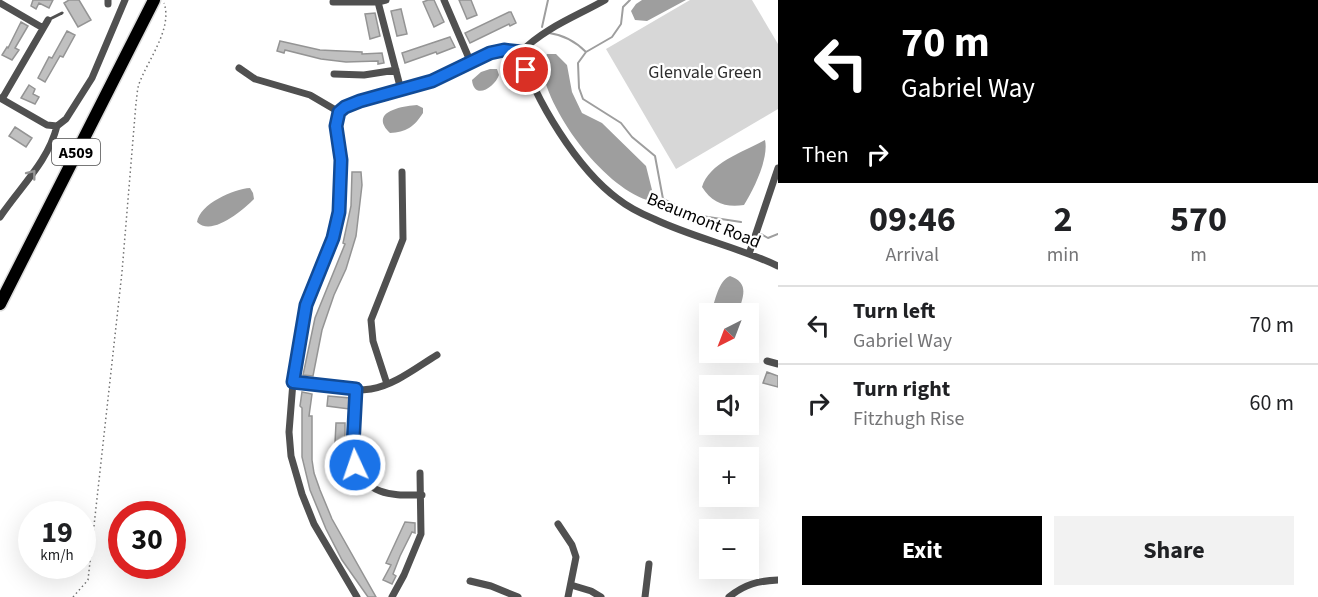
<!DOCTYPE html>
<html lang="en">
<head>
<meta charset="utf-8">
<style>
	body { margin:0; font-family:"Source Sans 3",sans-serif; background:#f2f2f2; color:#202124; height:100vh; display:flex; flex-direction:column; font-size:22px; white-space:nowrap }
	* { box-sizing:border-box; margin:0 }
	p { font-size:20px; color:#757577 }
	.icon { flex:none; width:33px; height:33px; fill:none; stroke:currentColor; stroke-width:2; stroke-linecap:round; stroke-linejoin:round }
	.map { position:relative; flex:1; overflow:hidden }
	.panel { display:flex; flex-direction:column; background:#fff; width:540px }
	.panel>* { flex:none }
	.guide { background:#000; color:#fff; overflow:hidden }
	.needle { width:39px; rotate:222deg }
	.controls { position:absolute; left:699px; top:303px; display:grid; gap:12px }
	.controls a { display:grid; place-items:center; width:60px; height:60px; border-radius:0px; background:#fff; box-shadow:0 6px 24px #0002; font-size:30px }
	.speed { position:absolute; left:18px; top:501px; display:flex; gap:12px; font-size:30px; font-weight:700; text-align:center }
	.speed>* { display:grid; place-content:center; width:78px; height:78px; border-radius:50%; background:#fff; box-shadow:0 6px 24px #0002; line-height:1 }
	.speed small { font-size:15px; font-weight:400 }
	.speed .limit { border:9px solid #d22; background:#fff; color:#111 }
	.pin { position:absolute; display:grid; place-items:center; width:51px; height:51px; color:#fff; margin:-26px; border:3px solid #fff; border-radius:50%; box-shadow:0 2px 6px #0007 }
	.me { position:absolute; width:66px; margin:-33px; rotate:357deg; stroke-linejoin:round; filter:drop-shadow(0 0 4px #0008) }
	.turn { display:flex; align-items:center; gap:21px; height:126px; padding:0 24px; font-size:27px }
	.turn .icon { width:78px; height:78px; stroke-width:2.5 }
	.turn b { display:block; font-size:42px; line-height:51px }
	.then { display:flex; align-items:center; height:57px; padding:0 24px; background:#0003; gap:12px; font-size:22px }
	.eta { display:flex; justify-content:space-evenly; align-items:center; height:102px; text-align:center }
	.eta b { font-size:36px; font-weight:700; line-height:42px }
	.primary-button { display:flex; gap:12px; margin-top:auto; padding:12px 24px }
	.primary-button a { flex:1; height:69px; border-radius:0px; background:#000; color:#fff; font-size:24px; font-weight:700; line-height:69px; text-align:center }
	.primary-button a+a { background:#f2f2f2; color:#202124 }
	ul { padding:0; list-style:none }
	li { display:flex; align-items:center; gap:18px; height:78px; padding:0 24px; border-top:2px solid #e0e0e0 }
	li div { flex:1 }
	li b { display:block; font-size:22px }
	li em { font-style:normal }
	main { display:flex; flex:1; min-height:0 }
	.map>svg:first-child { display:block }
	.green { fill:#d7d7d7 }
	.water { fill:#9e9e9e }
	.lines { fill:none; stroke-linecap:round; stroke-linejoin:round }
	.stream { stroke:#9e9e9e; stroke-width:2 }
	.building { fill:#c0c0c0; stroke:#949494; stroke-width:1.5 }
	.highway-casing { stroke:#dbdbdb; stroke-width:15 }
	.path { stroke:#727272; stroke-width:1.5; stroke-dasharray:1.5 3; stroke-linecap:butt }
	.lane { stroke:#505050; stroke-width:3 }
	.street { stroke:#505050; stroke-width:7 }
	.highway { stroke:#000; stroke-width:12 }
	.oneway { stroke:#969696 }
	.route-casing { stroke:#114b97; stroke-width:15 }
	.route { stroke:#1a73e8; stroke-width:10 }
	.labels { text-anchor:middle; stroke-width:4.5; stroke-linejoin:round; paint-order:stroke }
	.shield { fill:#fff; stroke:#4c4c4c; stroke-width:1.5 }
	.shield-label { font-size:16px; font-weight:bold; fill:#000 }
	.park-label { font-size:18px; fill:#2e2e2e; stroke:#fff }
	.street-label { font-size:18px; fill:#000; stroke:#fff }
</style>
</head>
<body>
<main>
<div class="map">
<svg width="778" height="597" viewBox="0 0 778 597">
	<rect width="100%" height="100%" fill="#fff"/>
	<!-- green -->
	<path class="green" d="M690,0H752L778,44V109L676,169L606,49Z"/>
	<!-- water -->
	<path class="water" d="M642,0H686L647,21L635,20L631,11L636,4Z
		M547,54H556L567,65L572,92L582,113L602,123L646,166L652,190L647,200C602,185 546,110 541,63Z
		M490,69H497L499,75C495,87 474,101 472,80L481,72Z
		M417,105L423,108V113C414,127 406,132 390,133C368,112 402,106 417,105Z
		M765,140C769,158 754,189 744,205C726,208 712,203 702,187C709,163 743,152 765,140Z
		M250,188L253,193L254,199C243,210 212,237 197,222C200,204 233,189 250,188Z
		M730,276C750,283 743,297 738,313H711C715,302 718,281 730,276Z"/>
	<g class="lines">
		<!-- stream -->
		<path class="stream" d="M630,0L623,7L621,24L612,37L586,52L578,63L579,88L583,99L621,123L632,137L655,156L663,199L695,215L741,222
			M542,27L548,0
			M549,33C564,35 575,41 586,52
			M761,234L768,238L778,234"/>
	</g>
	<!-- building -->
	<path class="building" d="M33,0H53L49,8L39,3L36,9L31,6Z
		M69,0H79L91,20L78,27L64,3Z
		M428,0H434L444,22L434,27L423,2Z
		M459,0H471L477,15L467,19Z
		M401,9L407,34L397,36L391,11Z
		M509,12H511L516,23L510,26L509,24L470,43L465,33Z
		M375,13L380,36L370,39L365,14Z
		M21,22L28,26L15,48L19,50L12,60L2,55L7,47L8,48Z
		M67,31L75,35L63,57L60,56L45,82L38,78L49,57L52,58Z
		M450,37L455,47L437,54L436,52L405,63L402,53Z
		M280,41L320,50L362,52V54L382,53L384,63L378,64V61L346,62L321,59L285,50L284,53L277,51Z
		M29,85L35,89L33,94L39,97L35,104L21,98Z
		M15,127L32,138L26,147L9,136Z
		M352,172H361L362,185L356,236L346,269L334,295L322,330L313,376L303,375L315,318L345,244L343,243L351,206Z
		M767,372L778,376V387L763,383Z
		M302,392L312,394L309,416H312V460L314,473L320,490L332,519L376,597H368L342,560L326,529L310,490L302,457V408L300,406Z
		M328,396L350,398L349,409L327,406Z
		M336,423H345V443H335Z
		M405,522L415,523V533L412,532L400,556L393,574L396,576L392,584L383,580L391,565L386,563Z"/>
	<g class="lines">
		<defs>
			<path id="highway" d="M0,304L154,0"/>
		</defs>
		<!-- highway casing -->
		<use href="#highway" class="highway-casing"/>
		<!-- path -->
		<path class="path" d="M73,597L88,580L122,272L136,103C137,97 137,90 139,84C147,61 173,29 164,3"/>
		<!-- lane -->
		<path class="lane" d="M50,19L62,13"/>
		<!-- street -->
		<path class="street" d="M444,0L471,63
			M333,2H378L386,0
			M378,2L401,90
			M0,3L43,28
			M108,4V0
			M521,52C534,99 578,170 618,199C628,207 642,214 654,219C694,238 738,247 778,266
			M521,52C544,28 577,16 605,0
			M239,68L255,79L310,95L339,112
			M334,74L364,75L396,70
			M0,98L47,125L57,126L66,119L92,78L125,0
			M2,99L48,20
			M0,217C20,187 48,162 57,126
			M749,254L778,168
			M767,361L778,364
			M293,382C318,385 346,393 371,389C395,385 417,367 437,355
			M387,384L373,341L371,320L403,239L402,172
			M356,389C354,421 342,476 380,491C393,496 408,495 422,495
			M558,524L572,545L576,557L568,597
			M470,581L491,586L518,597
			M571,585L591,591L601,597
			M357,597L314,524L302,494L291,456L289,432L293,382L306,305L333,238L339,212L341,160L336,126L339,112L345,107L360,101L432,81L490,53L504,50L521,52
			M392,597L404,575L421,534L420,473
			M645,597L649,564
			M729,597C745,584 758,581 778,580"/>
		<!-- highway -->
		<use href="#highway" class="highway"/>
	</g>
	<!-- one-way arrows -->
	<defs><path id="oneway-chevron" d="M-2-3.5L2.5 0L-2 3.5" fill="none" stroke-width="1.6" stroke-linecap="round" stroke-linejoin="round" transform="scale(1.5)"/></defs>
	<use class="oneway" href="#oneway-chevron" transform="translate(32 174) rotate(-52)"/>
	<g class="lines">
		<defs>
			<path id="route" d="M355,465L353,446L356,389L293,382L306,305L333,238L339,212L341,160L336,126L339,112L345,107L360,101L432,81L490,53L504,50L521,52L526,70"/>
		</defs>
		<!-- route casing -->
		<use href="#route" class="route-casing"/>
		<!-- route -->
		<use href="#route" class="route"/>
	</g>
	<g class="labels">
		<!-- shield labels -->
		<rect class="shield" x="52" y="139" width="48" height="26" rx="4.5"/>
		<g class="shield-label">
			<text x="76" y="158">A509</text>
		</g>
		<!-- park labels -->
		<g class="park-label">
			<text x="705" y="78">Glenvale Green</text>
		</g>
		<!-- street labels -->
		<g class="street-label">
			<text transform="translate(704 220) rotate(22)" y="6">Beaumont Road</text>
		</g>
	</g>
</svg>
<div class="controls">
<a><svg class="needle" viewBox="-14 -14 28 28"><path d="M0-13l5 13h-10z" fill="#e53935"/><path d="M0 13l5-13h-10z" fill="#757577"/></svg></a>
<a><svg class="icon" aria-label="sound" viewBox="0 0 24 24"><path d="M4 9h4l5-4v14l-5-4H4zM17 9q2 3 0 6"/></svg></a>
<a>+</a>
<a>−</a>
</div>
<div class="speed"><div>19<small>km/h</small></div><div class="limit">30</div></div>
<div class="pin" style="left:526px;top:70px;background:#d93025"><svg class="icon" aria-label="arrive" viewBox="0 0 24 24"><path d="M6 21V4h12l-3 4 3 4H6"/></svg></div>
<svg class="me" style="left:355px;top:465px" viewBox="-20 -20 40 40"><circle r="17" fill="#1a73e8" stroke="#fff" stroke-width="3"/><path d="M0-11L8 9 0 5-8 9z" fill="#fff"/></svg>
</div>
<section class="panel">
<div class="guide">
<div class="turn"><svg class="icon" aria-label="left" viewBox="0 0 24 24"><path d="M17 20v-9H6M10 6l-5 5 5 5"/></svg><div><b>70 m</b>Gabriel Way</div></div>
<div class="then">Then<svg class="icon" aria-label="right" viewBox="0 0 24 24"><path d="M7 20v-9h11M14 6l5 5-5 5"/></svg></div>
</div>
<div class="eta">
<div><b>09:46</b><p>Arrival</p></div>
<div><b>2</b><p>min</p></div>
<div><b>570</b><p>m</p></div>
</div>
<ul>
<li><svg class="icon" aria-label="left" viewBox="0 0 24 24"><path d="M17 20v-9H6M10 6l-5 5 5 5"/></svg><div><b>Turn left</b><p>Gabriel Way</p></div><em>70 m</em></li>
<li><svg class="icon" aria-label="right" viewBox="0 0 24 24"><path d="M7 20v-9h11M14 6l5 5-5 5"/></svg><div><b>Turn right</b><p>Fitzhugh Rise</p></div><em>60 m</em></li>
</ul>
<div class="primary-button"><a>Exit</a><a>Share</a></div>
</section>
</main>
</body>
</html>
